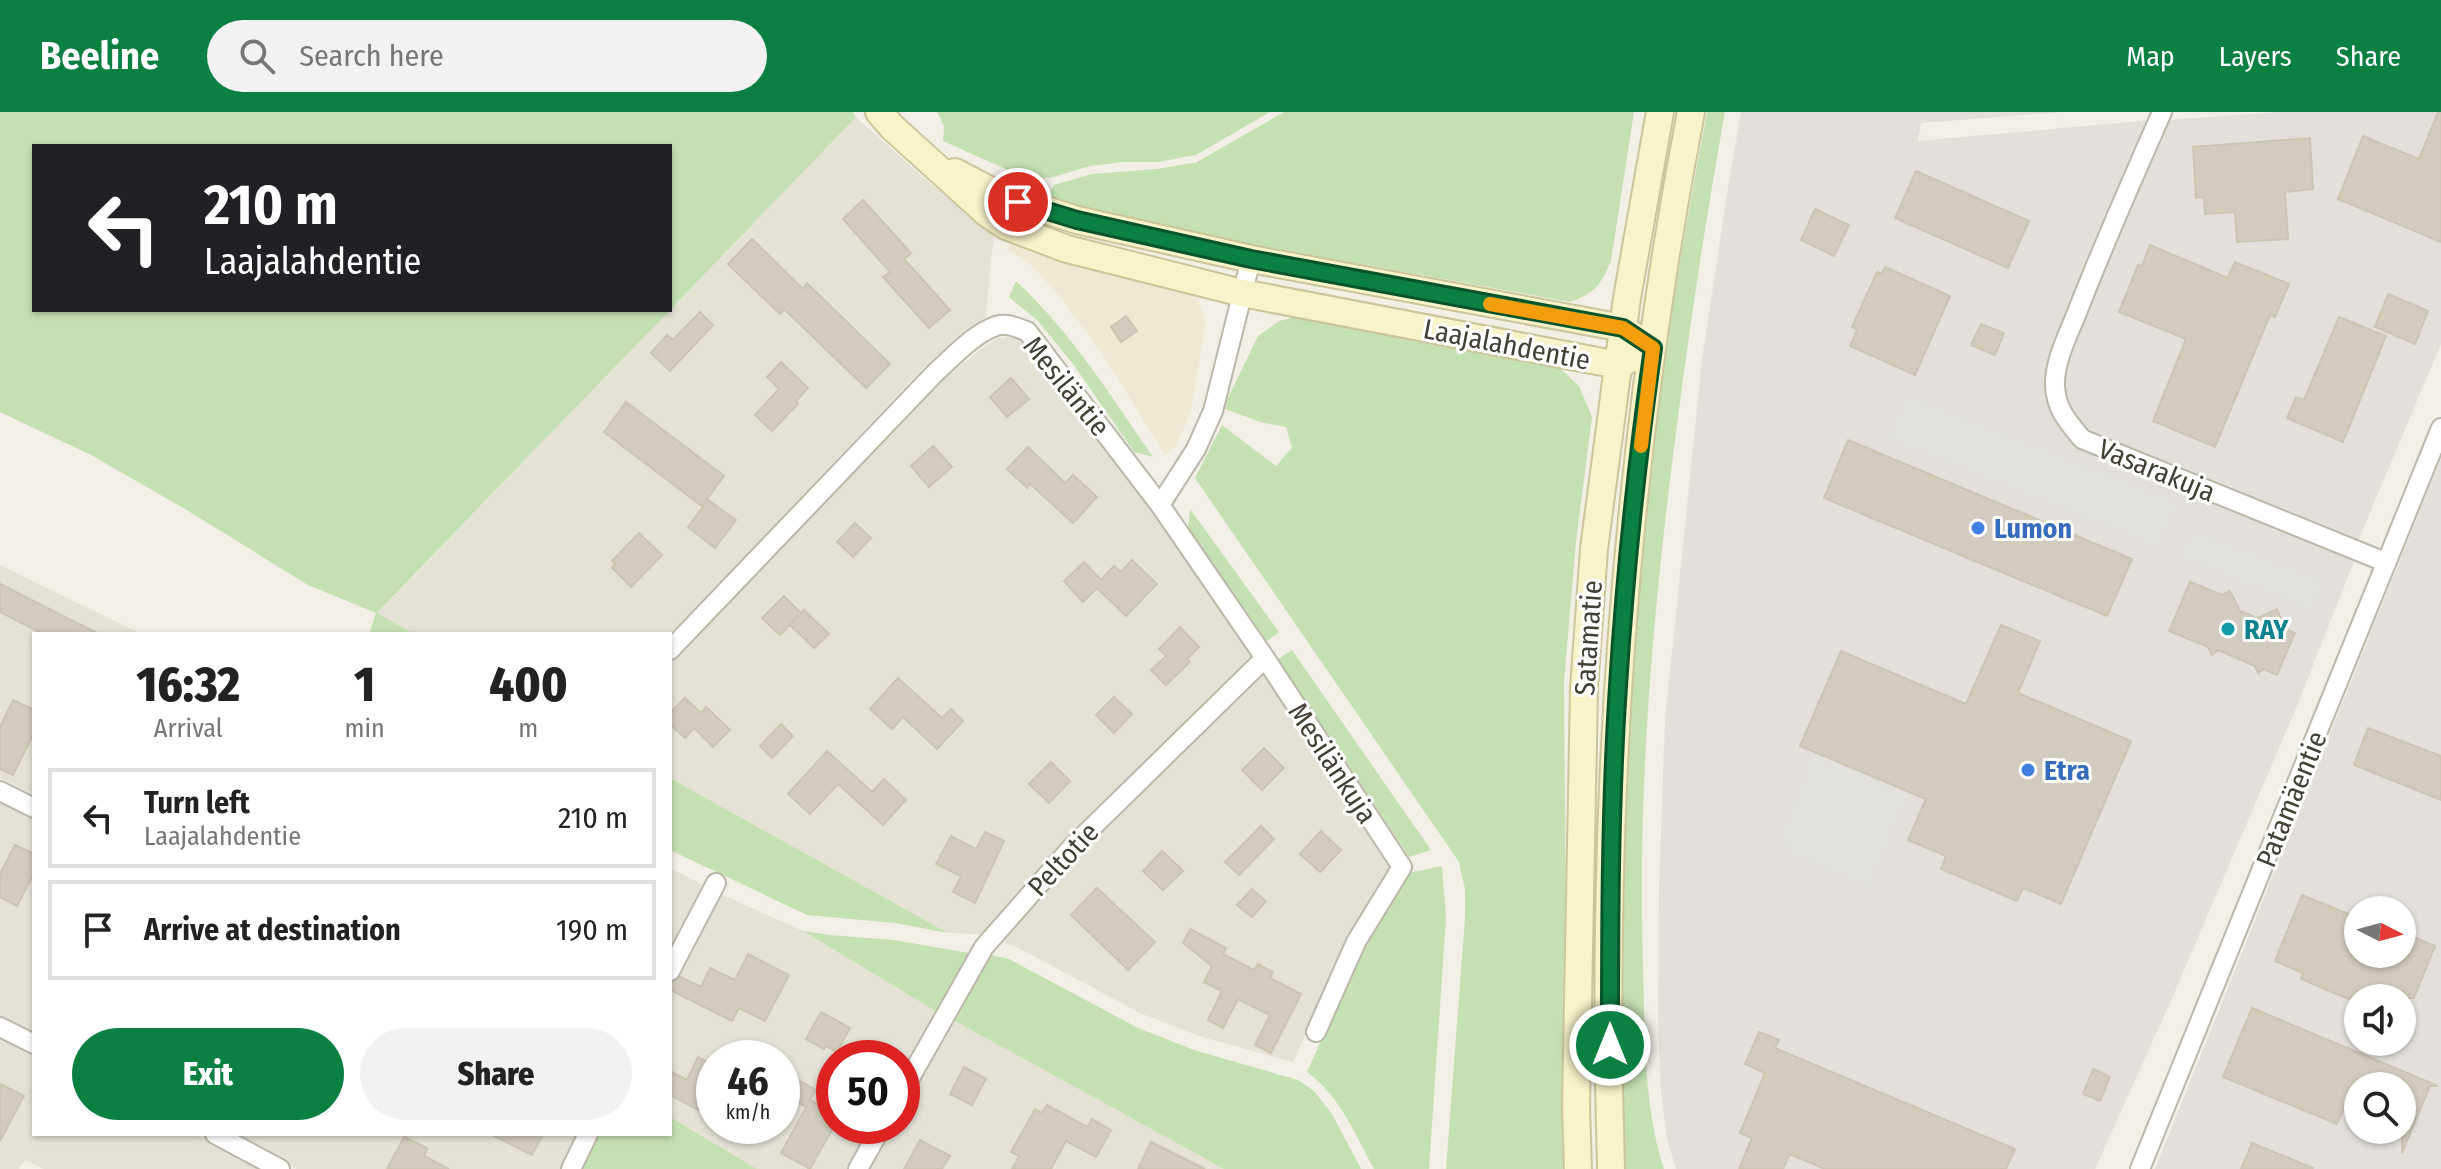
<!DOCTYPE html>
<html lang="en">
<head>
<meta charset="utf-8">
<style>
	body { margin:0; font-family:"Fira Sans Condensed",sans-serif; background:#f2f2f2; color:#222; height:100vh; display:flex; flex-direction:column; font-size:30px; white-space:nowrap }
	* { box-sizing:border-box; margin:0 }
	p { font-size:26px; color:#767676 }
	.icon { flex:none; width:44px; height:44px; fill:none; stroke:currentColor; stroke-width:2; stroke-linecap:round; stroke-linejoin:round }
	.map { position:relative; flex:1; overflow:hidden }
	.sheet { position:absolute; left:32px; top:520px; width:640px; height:504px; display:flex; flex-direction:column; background:#fff; border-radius:0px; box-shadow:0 2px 6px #0004 }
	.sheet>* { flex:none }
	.banner { position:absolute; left:32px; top:32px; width:640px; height:168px; border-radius:0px; box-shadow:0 2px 6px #0004; background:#202124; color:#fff; overflow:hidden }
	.needle { width:52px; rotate:96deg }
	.fabs { position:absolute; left:2344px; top:784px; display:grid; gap:16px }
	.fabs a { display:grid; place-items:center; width:72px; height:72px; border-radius:50%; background:#fff; box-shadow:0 2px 6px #0004; font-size:40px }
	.speed { position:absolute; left:696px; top:928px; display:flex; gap:16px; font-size:40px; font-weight:700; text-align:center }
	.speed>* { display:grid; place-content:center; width:104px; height:104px; border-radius:50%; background:#fff; box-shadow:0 2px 6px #0004; line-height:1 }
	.speed small { font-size:20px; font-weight:400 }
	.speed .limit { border:12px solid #d22; background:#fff; color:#111 }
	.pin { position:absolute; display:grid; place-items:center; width:68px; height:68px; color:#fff; margin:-34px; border:4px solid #fff; border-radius:50%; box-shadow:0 2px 8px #0007 }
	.me { position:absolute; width:88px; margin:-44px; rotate:0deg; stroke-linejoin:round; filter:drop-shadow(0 0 6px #0008) }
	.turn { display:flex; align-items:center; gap:28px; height:168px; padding:0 40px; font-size:36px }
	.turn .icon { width:104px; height:104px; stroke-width:2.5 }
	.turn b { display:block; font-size:56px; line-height:68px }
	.eta { display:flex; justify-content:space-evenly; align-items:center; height:136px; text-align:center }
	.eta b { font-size:48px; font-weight:800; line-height:56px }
	.action { display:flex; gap:16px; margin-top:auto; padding:16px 40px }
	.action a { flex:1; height:92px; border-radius:48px; background:#0b8043; color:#fff; font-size:32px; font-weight:800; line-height:92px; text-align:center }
	.action a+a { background:#f2f2f2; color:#222 }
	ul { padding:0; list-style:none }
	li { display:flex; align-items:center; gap:24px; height:100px; margin:0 16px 12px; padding:0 24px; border:4px solid #e0e0e0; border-radius:0px }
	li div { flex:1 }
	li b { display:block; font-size:30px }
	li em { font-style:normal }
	header { display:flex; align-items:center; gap:48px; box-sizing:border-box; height:112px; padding:0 40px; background:#0b8043; color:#fff }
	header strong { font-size:38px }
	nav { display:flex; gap:44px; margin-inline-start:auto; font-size:28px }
	.search { width:560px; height:72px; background:#f2f2f2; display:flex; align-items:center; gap:20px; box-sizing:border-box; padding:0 28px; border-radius:44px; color:#767676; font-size:30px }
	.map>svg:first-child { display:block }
	.residential { fill:#e4e1d5; fill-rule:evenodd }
	.commercial { fill:#f1e8d3 }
	.industrial { fill:#e3e0db; fill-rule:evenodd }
	.green { fill:#c5e1b3 }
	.parking { fill:#e2e1dd }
	.building { fill:#d1ccbd; stroke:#cbc5b1; stroke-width:2 }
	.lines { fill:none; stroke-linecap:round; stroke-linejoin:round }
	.street-casing { stroke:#bbb8aa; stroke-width:22 }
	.secondary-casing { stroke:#ccc59a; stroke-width:30 }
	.street { stroke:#fff; stroke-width:18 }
	.secondary { stroke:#f8f3c9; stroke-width:26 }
	.route-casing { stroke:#07532c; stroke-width:20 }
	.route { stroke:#0b8043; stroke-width:14 }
	.slow { stroke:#f59e0b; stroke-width:14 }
	.shop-dot { fill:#3f7fe0; stroke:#fff; stroke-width:3 }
	.culture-dot { fill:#0f9aa8; stroke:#fff; stroke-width:3 }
	.labels { text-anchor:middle; stroke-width:6; stroke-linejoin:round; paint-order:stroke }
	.street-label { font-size:28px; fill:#434036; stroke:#fff }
	.shop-label { font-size:28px; font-weight:bold; fill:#366cbe; stroke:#fff; text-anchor:start }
	.culture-label { font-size:28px; font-weight:bold; fill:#0d838f; stroke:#fff; text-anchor:start }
</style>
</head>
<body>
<header>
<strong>Beeline</strong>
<div class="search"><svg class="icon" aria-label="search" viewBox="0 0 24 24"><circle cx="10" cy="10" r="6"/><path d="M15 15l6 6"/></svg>Search here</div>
<nav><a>Map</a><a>Layers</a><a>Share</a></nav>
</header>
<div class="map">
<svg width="2441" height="1057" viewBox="0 0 2441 1057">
	<rect width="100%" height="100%" fill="#f1efe6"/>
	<!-- residential -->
	<path class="residential" d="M856,5L932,73L996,118L992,137L986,205L966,217L925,254L670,523L414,522L377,502Z
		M1009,225L1022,226L1154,400L1253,546L1064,728L982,822L948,821L670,666V553L941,270L981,237L999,226Z
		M0,453L141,522H34V683L0,666Z
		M1263,561L1389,756L1347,827L1293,950L1199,924L1140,901L1017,835L1001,830L1076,744Z
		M0,689L34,706V922L0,905Z
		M670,756L707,775L670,843Z
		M721,782L803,819L937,900L902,962V946H834V1014H873L849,1057H757L670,1005V879ZM714,946H782V1014H714Z
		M955,909L1224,1057H870L895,1014H902V1001Z
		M0,923L34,940V1022H195L262,1057H44L25,1048L19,1057H0Z
		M231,1022H579L561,1057H297Z"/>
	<!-- commercial -->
	<path class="commercial" d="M1011,130L1188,180L1199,190L1206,211L1191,298L1176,335L1165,343L1100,238L1058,182L1030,152L1007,138Z"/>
	<!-- industrial -->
	<path class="industrial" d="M1741,0H2063L1921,11L1918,29L2150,8L2089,144L2052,241L2045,273L2049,298L2058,315L2078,336L2355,447L2297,594L2170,891L2095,1057H1676L1667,1027L1661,980L1658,910L1659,776L1665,608L1702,248L1727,82Z
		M2277,0H2441V232L2358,429L2088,322L2064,288L2063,269L2069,247L2106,149L2166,8Z
		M2441,346V1057H2155ZM2358,798H2402V842H2358ZM2358,886H2402V930H2358ZM2358,974H2402V1018H2358Z"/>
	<!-- green -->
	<path class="green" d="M0,0H853L856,5L670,198V34H34V198H670L377,501L414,522H369L376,501L308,473L185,397L91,343L0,300Z
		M937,0H1270L1196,43L1158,50H1123L1090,54L1050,66L1028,67L943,29L944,14Z
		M1284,0H1634L1611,149C1600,174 1596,180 1570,190L1177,119L1046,88L1054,73L1092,62L1157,57L1197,50Z
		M1707,0H1725C1701,133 1682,266 1666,401C1649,551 1638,702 1643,853C1645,921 1643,992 1664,1057H1626C1620,945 1622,831 1625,719C1626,671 1625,622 1628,574C1640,381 1671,190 1707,0Z
		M1016,169C1071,220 1111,284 1153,345L1134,340L1073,252L1038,209L1009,185Z
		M1299,204L1340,210L1559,255L1579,274L1592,305L1576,430L1564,570L1568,1057H1446L1465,806V777L1459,750L1195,366L1222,313L1276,354L1292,336L1286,315L1260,310L1223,296L1258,224L1279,209Z
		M1190,397L1279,520L1267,529L1188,416Z
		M1292,538L1431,738L1409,745L1278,547Z
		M670,666L948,821L895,811L807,803L670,738Z
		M1442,754L1446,806L1429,1057H1374C1355,1022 1340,984 1307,960L1366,829L1408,761Z
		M803,819L830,823L894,828L969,841L937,900Z
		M991,843L1009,847L1138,916L1194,938L1298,968L1314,979L1332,1002L1361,1057H1224L955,909Z
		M670,1005L757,1057H580L598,1022H670Z"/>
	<!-- parking -->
	<path class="parking" d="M1906,280L2180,389L2159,438L1886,328Z
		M2191,415L2326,468L2313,501L2179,447Z
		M1811,641L1909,682L1871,778L1788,743L1783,731L1782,718Z"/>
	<!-- building -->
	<path class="building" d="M2438,0H2441V130L2338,87L2363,24L2419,47Z
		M2310,26L2313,77L2285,80L2288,127L2237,130L2235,100L2205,102L2204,85L2196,86L2193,35Z
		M1916,59L2029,109L2008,156L1895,106Z
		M863,88L911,141L904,147L950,198L929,216L883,165L890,160L843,107Z
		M1815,97L1849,113L1834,144L1801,128Z
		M752,127L803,177L807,171L890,252L866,276L784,197L780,202L728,152Z
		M2150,133L2228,166L2235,150L2289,172L2275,205L2270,203L2215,335L2153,309L2186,227L2119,200L2138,153L2142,154Z
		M1885,155L1950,184L1915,263L1850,234L1857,218L1852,215L1877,160L1882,162Z
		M2388,182L2428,199L2415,232L2375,215Z
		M700,200L713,213L670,259L651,241L667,223L673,228Z
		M1126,204L1137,219L1121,230L1111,215Z
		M2339,205L2386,224L2343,330L2287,306L2296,285L2304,288Z
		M1981,212L2004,221L1995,243L1971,233Z
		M781,250L808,276L796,289L798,292L772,319L755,303L779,277L767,265Z
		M1011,266L1029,287L1007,305L990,285Z
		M626,290L724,364L702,394L604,320Z
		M1848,328L2132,447L2107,504L1824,386Z
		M933,334L952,355L929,375L911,354Z
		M1028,335L1065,371L1073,363L1097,385L1073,411L1030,372L1027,376L1007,357Z
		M708,388L736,408L715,436L688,415Z
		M855,411L871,426L853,445L837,430Z
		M639,421L662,443L631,475L612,456L615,452L612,449Z
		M1132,448L1157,472L1126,504L1097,476L1083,490L1064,469L1084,450L1101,468L1114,454L1121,460Z
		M2190,470L2222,483L2230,479L2240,499L2258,506L2277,497L2285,517L2295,521L2277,563L2264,557L2258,561L2255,554L2218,538L2212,543L2208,535L2169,519Z
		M0,472L99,522H43L0,500Z
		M784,484L801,501L804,498L829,522L814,536L790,513L799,503L780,523L762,506Z
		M2001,513L2040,529L2018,581L2131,629L2061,792L2023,776L2017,789L1941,757L1946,744L1908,728L1926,687L1800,634L1841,539L1966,592Z
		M1180,515L1199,535L1187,547L1190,550L1166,573L1151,558L1166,544L1159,537Z
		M898,566L942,606L951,597L963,609L937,637L903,605L892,617L870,597Z
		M1114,585L1132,602L1114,621L1096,603Z
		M685,586L701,601L706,595L730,618L713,635L694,616L685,626L670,612V601Z
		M13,588L34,598V621L13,663L0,657V615Z
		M781,612L793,624L772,646L760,634Z
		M2368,616L2441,644V688L2354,653Z
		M1264,636L1284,656L1262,678L1242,658Z
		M827,639L872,680L884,667L906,688L883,713L838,672L810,702L788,682Z
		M1051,650L1070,669L1049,691L1029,672Z
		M1261,714L1274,727L1239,763L1225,750Z
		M1321,719L1341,738L1320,760L1300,742Z
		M985,720L1004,729L975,791L953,780L961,764L936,752L951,724L976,737Z
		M15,733L34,742V761L17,794L0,785V762Z
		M1162,739L1183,759L1163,778L1143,759Z
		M1097,776L1155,830L1128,858L1071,803Z
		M1252,777L1266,789L1252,805L1237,793Z
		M2302,783L2358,806V842H2402V820L2435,834L2414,886H2384L2369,880L2367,886H2358V891L2301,867L2303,861L2275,849Z
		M1190,817L1226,836L1223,842L1254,858L1258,852L1273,860L1270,866L1301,882L1271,941L1255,933L1270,903L1238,887L1223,916L1208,908L1222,879L1204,870L1212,854L1183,831Z
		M748,842L789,863L765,909L739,896L732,909L670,878V871L681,865L701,875L710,856L735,868Z
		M2252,896L2438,974H2430L2402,1041V974H2353L2337,1012L2223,965Z
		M821,900L850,916L837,940L826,934L824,937L806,927Z
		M1759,920L1779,928L1775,936L2015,1037L2006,1057H1825L1790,1042L1783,1057H1739L1752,1026L1740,1021L1765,961L1745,952Z
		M698,945L714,953V986L706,1002L670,983V959L687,968Z
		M964,955L986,967L972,993L950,982Z
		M2093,957L2110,965L2100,989L2083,982Z
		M795,966L816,978L806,995L785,984Z
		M0,972L24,984L0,1029Z
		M810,988L834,1001V1014L810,1057L781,1041Z
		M1047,993L1087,1015L1092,1007L1111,1018L1096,1045L1066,1029L1051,1057H1012L1019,1044L1011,1040L1035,997L1042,1001Z
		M490,1022H543L532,1043Z
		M404,1025L427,1036L424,1044L449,1057H387Z
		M920,1028L950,1044L942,1057H904Z
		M1151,1030L1205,1057H1138Z
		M2252,1031L2313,1056V1057H2241Z"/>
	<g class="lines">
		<defs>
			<path id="street" d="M2162,0C2133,66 2104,131 2078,198C2069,221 2054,249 2055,274C2056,297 2068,310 2082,327L2385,450
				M1160,393L1196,337L1213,299L1251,147
				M670,538L935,261C953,245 973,222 996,214C1006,210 1017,216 1027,219L1160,393L1265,546L1402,755L1356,830L1316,920
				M0,679L34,696
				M670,859L716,771
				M0,915L34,932
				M902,980L984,835L1072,735L1265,546
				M215,1022L280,1057
				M571,1057L588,1022
				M858,1057L882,1014
				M2140,1057L2441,316"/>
			<path id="secondary" d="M879,0L892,15L988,102L1006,114L1067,137L1242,181L1618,253L1632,246
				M955,60L999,83L1077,108L1251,147L1623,216L1637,226
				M1578,1057L1576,995L1584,576L1594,437L1627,186L1660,0
				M1611,1057C1600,704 1624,347 1691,0"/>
		</defs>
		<!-- street casing -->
		<use href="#street" class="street-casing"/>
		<!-- secondary casing -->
		<use href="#secondary" class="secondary-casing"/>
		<!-- street -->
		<use href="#street" class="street"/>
		<!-- secondary -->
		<use href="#secondary" class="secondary"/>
	</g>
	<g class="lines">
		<defs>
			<path id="route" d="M1018,90L1077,108L1251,147L1623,216L1653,236C1637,348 1625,461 1618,574C1610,694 1610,813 1610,933"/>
		</defs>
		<!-- route casing -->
		<use href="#route" class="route-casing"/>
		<!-- route -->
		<use href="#route" class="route"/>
		<!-- slow -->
		<path class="slow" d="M1490,192L1623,216L1653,236L1641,334"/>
	</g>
	<!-- markers -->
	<g class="shop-dot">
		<circle cx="1978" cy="416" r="8"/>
		<circle cx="2028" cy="658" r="8"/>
	</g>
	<circle class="culture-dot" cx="2228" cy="517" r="8"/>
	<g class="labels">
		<!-- street labels -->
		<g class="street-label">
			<text transform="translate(1507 232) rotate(11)" y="10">Laajalahdentie</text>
			<text transform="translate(1067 274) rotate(51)" y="10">Mesiläntie</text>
			<text transform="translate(2157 358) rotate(22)" y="10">Vasarakuja</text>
			<text transform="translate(1588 526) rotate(-86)" y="10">Satamatie</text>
			<text transform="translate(1333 651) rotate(57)" y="10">Mesilänkuja</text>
			<text transform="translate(2291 687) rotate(-68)" y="10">Patamäentie</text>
			<text transform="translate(1063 747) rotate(-47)" y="10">Peltotie</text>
		</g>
		<!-- shop labels -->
		<g class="shop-label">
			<text x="1994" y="426">Lumon</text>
			<text x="2044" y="668">Etra</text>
		</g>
		<!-- culture labels -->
		<g class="culture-label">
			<text x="2244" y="527">RAY</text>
		</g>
	</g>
</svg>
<div class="fabs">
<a><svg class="needle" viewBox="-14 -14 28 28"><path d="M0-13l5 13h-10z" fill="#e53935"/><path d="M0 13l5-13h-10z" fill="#767676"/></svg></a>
<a><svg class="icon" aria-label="sound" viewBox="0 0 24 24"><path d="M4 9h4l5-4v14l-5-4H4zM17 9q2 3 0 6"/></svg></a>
<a><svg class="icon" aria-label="search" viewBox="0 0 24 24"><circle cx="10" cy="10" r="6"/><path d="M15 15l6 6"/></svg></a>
</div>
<div class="speed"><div>46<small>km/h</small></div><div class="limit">50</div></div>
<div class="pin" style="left:1018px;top:90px;background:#d93025"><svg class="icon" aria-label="arrive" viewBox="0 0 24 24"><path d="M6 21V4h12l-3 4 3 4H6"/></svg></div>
<svg class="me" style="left:1610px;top:933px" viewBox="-20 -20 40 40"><circle r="17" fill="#0b8043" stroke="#fff" stroke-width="3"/><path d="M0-11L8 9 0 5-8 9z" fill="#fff"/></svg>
<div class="banner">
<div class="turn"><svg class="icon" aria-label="left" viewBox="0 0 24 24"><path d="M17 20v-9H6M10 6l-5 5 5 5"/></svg><div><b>210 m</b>Laajalahdentie</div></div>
</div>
<section class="sheet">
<div class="eta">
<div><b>16:32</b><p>Arrival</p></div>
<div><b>1</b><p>min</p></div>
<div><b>400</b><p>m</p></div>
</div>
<ul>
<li><svg class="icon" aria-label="left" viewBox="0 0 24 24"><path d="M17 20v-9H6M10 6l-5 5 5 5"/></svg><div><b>Turn left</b><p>Laajalahdentie</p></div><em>210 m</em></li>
<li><svg class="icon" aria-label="arrive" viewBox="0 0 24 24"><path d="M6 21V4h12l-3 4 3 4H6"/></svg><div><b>Arrive at destination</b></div><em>190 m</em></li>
</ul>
<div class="action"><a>Exit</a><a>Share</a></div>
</section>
</div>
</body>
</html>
